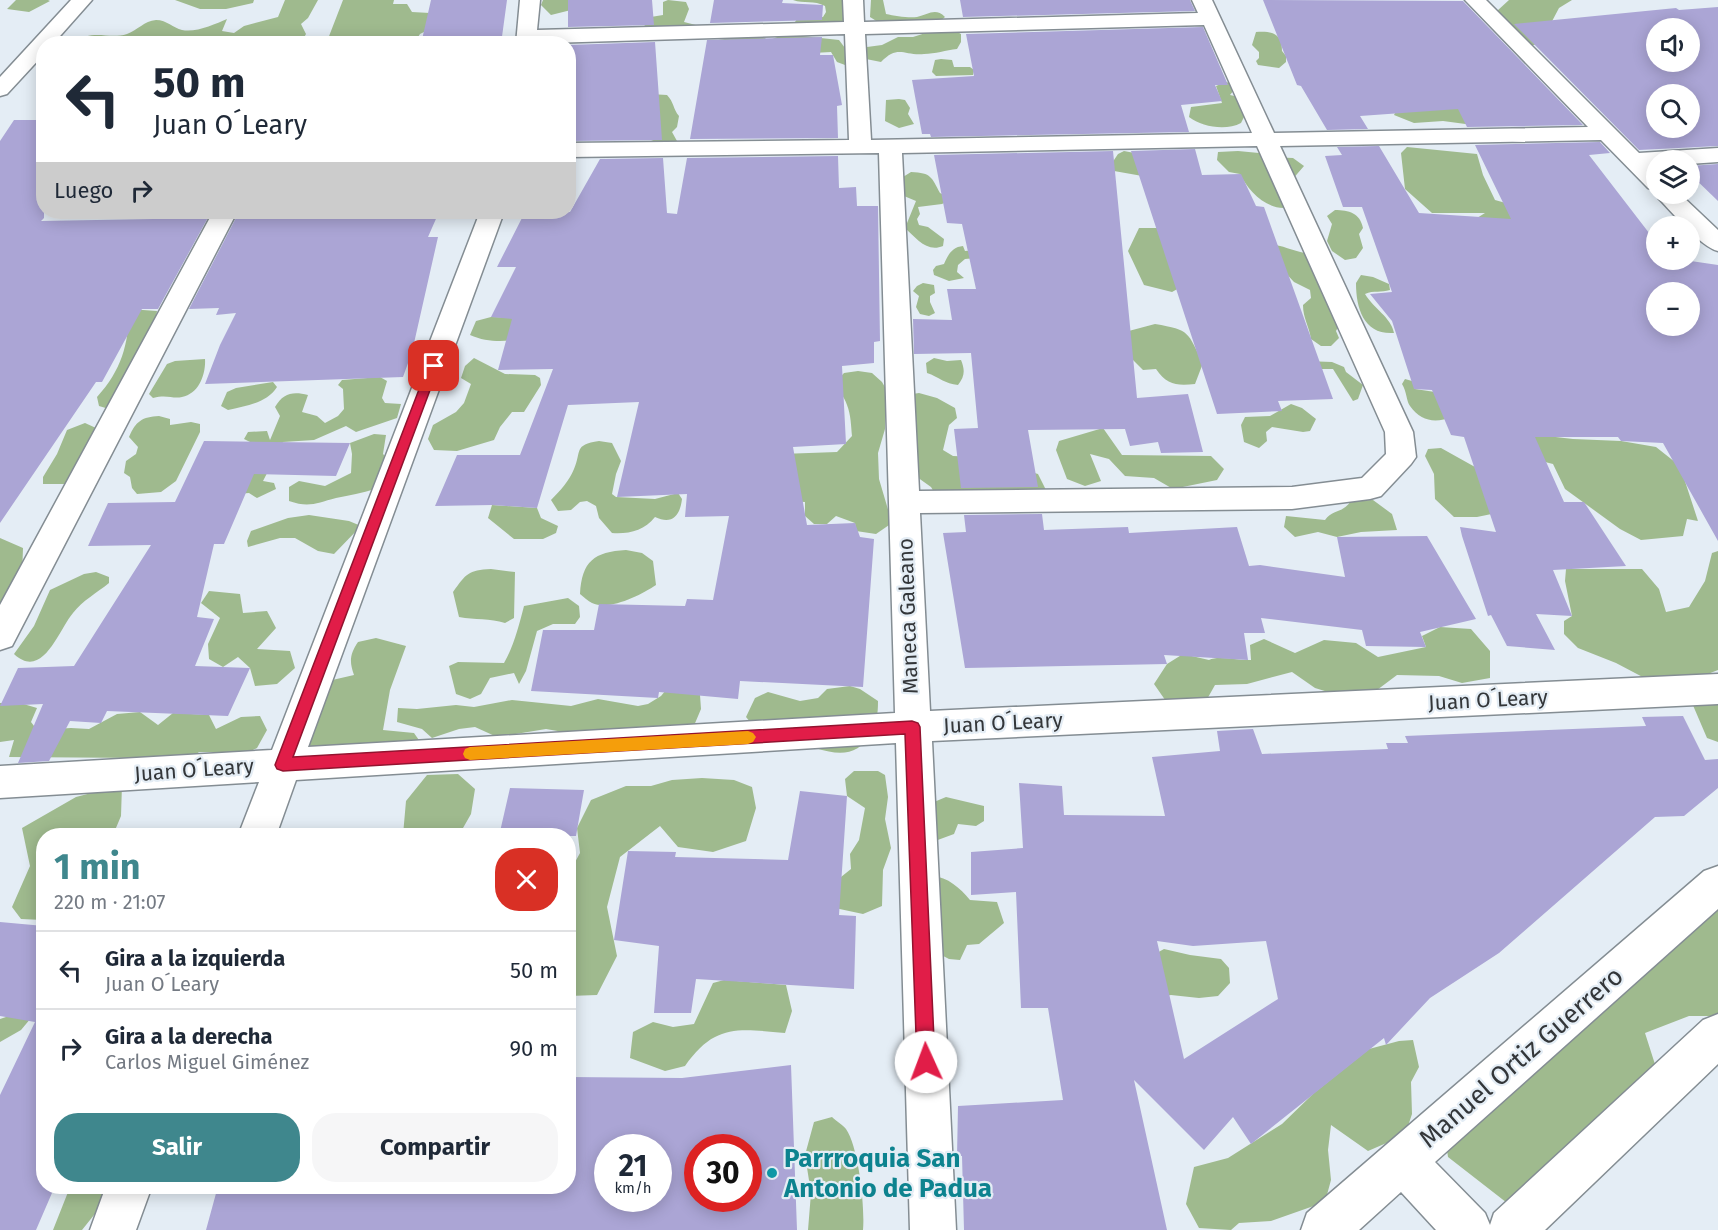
<!DOCTYPE html>
<html lang="es">
<head>
<meta charset="utf-8">
<style>
	body { margin:0; font-family:"Fira Sans",sans-serif; background:#f6f6f7; color:#1f2937; height:100vh; display:flex; flex-direction:column; font-size:22px; white-space:nowrap }
	* { box-sizing:border-box; margin:0 }
	p { font-size:20px; color:#747a83 }
	.icon { flex:none; width:33px; height:33px; fill:none; stroke:currentColor; stroke-width:2; stroke-linecap:round; stroke-linejoin:round }
	.map { position:relative; flex:1; overflow:hidden }
	.panel { position:absolute; left:36px; top:828px; width:540px; height:366px; display:flex; flex-direction:column; background:#fff; border-radius:24px; box-shadow:0 3px 15px #0003 }
	.panel>* { flex:none }
	.top-card { position:absolute; left:36px; top:36px; width:540px; height:183px; border-radius:24px; box-shadow:0 3px 15px #0003; background:#fff; color:#1f2937; overflow:hidden }
	.fabs { position:absolute; left:1646px; top:18px; display:grid; gap:12px }
	.fabs a { display:grid; place-items:center; width:54px; height:54px; border-radius:50%; background:#fff; box-shadow:0 3px 15px #0003; font-size:30px }
	.speed { position:absolute; left:594px; top:1134px; display:flex; gap:12px; font-size:30px; font-weight:700; text-align:center }
	.speed>* { display:grid; place-content:center; width:78px; height:78px; border-radius:50%; background:#fff; box-shadow:0 3px 15px #0003; line-height:1 }
	.speed small { font-size:15px; font-weight:400 }
	.speed .limit { border:9px solid #d22; background:#fff; color:#111 }
	.pin { position:absolute; display:grid; place-items:center; width:51px; height:51px; color:#fff; margin:-26px; border-radius:12px; box-shadow:0 3px 9px #0006 }
	.me { position:absolute; width:66px; margin:-33px; rotate:358deg; stroke-linejoin:round; filter:drop-shadow(0 0 4px #0008) }
	.turn { display:flex; align-items:center; gap:21px; height:126px; padding:0 18px; font-size:27px }
	.turn .icon { width:78px; height:78px; stroke-width:2.5 }
	.turn b { display:block; font-size:42px; line-height:51px }
	.then { display:flex; align-items:center; height:57px; padding:0 18px; background:#0003; gap:12px; font-size:22px }
	.round { display:grid; place-items:center; flex:none; width:63px; height:63px; border-radius:24px; background:#f6f6f7 }
	.overview { display:flex; align-items:center; justify-content:space-between; height:102px; padding:0 18px }
	h1 { font-size:36px; font-weight:700; line-height:45px; color:#3f878d }
	.button { display:flex; gap:12px; margin-top:auto; padding:12px 18px }
	.button a { flex:1; height:69px; border-radius:24px; background:#3f878d; color:#fff; font-size:24px; font-weight:700; line-height:69px; text-align:center }
	.button a+a { background:#f6f6f7; color:#1f2937 }
	ul { padding:0; list-style:none }
	li { display:flex; align-items:center; gap:18px; height:78px; padding:0 18px; border-top:2px solid #e0e1e3 }
	li div { flex:1 }
	li b { display:block; font-size:22px }
	li em { font-style:normal }
	.map>svg:first-child { display:block }
	.forest { fill:#9fba8e }
	.building { fill:#aba5d5; fill-rule:evenodd }
	.lines { fill:none; stroke-linecap:round; stroke-linejoin:round }
	.minor-casing { stroke:#848d93; stroke-width:3 }
	.minor { fill:#fff; fill-rule:evenodd }
	.route { fill:#e11d48; stroke:#92132f; stroke-width:1.5 }
	.slow { fill:#f59e0b }
	.culture-dot { fill:#0f9aa8; stroke:#e4edf5; stroke-width:2 }
	.labels { text-anchor:middle; stroke-width:4.5; stroke-linejoin:round; paint-order:stroke }
	.street-label { font-size:21px; fill:#333639; stroke:#e4edf5 }
	.near-street-label { font-size:26px; fill:#333639; stroke:#e4edf5 }
	.near-culture-label { font-size:26px; font-weight:bold; fill:#0d838f; stroke:#e4edf5; text-anchor:start }
</style>
</head>
<body>
<div class="map">
<svg width="1718" height="1230" viewBox="0 0 1718 1230">
	<rect width="100%" height="100%" fill="#e4edf5"/>
	<!-- forest -->
	<path class="forest" d="M16,0H48L50,1L29,12L7,9Z
		M175,0H254L253,3L226,9H200Z
		M285,0H318L308,18L301,24L306,34L301,43H75C92,28 108,40 127,34C138,30 144,21 156,20C167,20 173,28 182,30C196,33 215,24 227,19L222,31L234,33L244,26L278,17Z
		M343,0H394L393,4H407L412,12L430,13L428,30L420,34L414,43L326,44Z
		M543,0H571V10L551,15L541,5Z
		M668,0L686,2L689,9L684,22L696,25L695,29L647,27L644,25C646,15 655,17 663,15V2Z
		M793,0H843L844,22L801,27L795,22L797,19L823,17L826,12L825,6C814,0 804,4 793,0Z
		M871,0H883L886,14C895,16 908,18 917,17C928,15 935,7 945,17L940,21L878,22L870,17Z
		M1509,0H1572L1559,8L1540,44L1527,46L1497,11Z
		M952,29L961,34V42L957,49C946,50 935,54 924,54C904,56 898,44 881,62L866,59L867,47L882,45L898,37H913L935,30Z
		M1256,32C1272,31 1282,33 1282,51L1286,56V62L1279,68L1258,65L1256,61L1259,58V52L1252,45Z
		M735,33L765,38L768,41L784,34L839,40L845,48L848,62L845,65L837,62L831,52L813,53L718,39L725,34Z
		M941,59L952,60L954,67H970L974,70L973,75L936,76L932,72L935,60Z
		M1226,82L1238,85L1230,95L1239,97L1245,115L1241,123C1226,131 1202,127 1189,117L1191,107L1222,103L1216,86Z
		M650,94L667,95C674,102 673,109 679,116L677,127L672,132L677,141L663,145L651,140Z
		M899,99L905,100L910,108L908,114L914,124L899,128L885,121L886,100Z
		M1406,108L1468,109L1473,125L1443,121L1414,123L1394,115L1396,111Z
		M1407,147L1477,154L1483,175L1495,200L1527,209L1570,227L1477,218L1485,213H1432L1405,189L1401,153Z
		M1124,151L1150,156L1148,177L1114,171L1110,166L1118,154Z
		M1238,151L1259,153L1268,157L1293,158L1304,166L1291,181L1285,208C1265,209 1247,189 1240,174L1229,172L1217,160L1218,152Z
		M911,172C932,173 931,177 940,193L948,197V201L942,204L918,207L920,214L917,219L919,225L928,227L944,239L943,246C927,253 916,238 905,228L916,201L904,196L903,177Z
		M1335,210C1349,210 1360,213 1363,228L1359,234L1363,248L1356,258L1345,260L1332,251L1327,241L1332,224L1327,216Z
		M1139,228H1159L1181,287L1172,292L1144,285L1128,251Z
		M1269,244C1282,245 1292,251 1305,253L1339,325L1336,331L1339,338L1331,346H1321L1311,339C1309,326 1303,318 1303,305L1311,298L1310,290L1294,282L1281,268Z
		M963,246L965,251L976,250V258L965,259L958,265L957,272L964,278L949,281L934,275L933,270L936,266L944,264C948,255 952,247 963,246Z
		M1361,275L1373,277L1389,284L1390,290C1381,293 1374,290 1365,294C1374,309 1391,317 1394,333C1364,335 1356,309 1356,283Z
		M923,283L934,285L935,293L930,296V302L935,313L929,316L920,314L916,307L919,296L913,291L917,286Z
		M129,309L157,311L156,318L109,409L99,406L97,397C121,371 129,344 129,309Z
		M491,317L535,318L531,338C510,341 490,344 470,335L476,321Z
		M1155,324C1191,330 1187,332 1203,363L1195,384C1177,386 1167,385 1156,369L1143,370L1124,351L1125,332Z
		M474,358L505,374L535,375L540,378L541,385L524,412H512L500,427L494,440L457,451L434,450L428,439L433,425L456,412L464,403L471,384L461,378L465,366Z
		M934,358L947,361L961,360C965,370 965,376 958,385C945,384 939,377 927,373L926,363Z
		M205,359C206,374 199,394 182,397C172,399 167,394 153,398L149,394L167,364L175,361Z
		M1305,361L1332,362L1344,367L1346,372L1363,385L1358,399L1353,401L1333,369H1311Z
		M858,371L872,373L882,382L886,389L885,429L878,453L879,479L892,523L876,534L856,531L855,523L836,516L827,524H814L805,516V502L787,501L781,454L837,452L852,436C851,426 851,415 847,405C844,396 839,392 836,382L844,373Z
		M380,377L387,381L382,398L385,403L401,404L397,418L356,432L346,426L314,440L283,442L263,481L274,483L276,489L257,498L249,493L236,494L252,443L244,439L248,432L267,431L270,440L280,416L275,407C283,393 293,391 308,395L302,412L317,416L325,423L338,416L344,409L343,389L338,385L342,380Z
		M1405,379L1412,381L1415,389L1435,392L1452,417C1436,423 1421,422 1410,406C1406,400 1407,392 1402,384Z
		M273,382L277,387C267,403 246,406 228,410L221,406L227,392L236,388Z
		M919,393L937,398L955,408L957,418L949,425L943,450L953,456L978,457L1038,474L1046,490L940,502L931,487L917,477L906,395Z
		M1291,404L1302,408L1316,419L1310,431L1303,432L1272,427L1266,432L1267,441L1259,448L1244,442L1241,425L1245,417L1270,416Z
		M159,416L170,419V425L191,422L200,424V432L176,481L161,492L137,494L132,488L130,477L124,473L126,461L136,454L138,447L129,437C136,421 142,417 159,416Z
		M85,423L96,428L81,474L66,484H43V477L57,454L67,430Z
		M1103,428L1122,455L1211,456L1224,469L1217,480L1173,489L1154,478L1125,476L1109,459L1090,454L1101,481L1085,486L1067,479L1056,450L1059,441Z
		M374,434L386,435L383,454L388,459L375,489C362,493 350,495 336,498C317,503 309,508 289,501V487L299,481L325,486L351,473L352,454L350,443Z
		M1538,435L1573,439L1621,441L1656,447L1680,466L1698,521L1687,519L1683,536L1641,540L1620,529L1565,489L1553,464L1545,462L1533,438Z
		M599,441L612,443L621,461L616,474L612,494L616,497L655,499L678,493L682,499C680,516 672,525 655,517C644,531 629,534 612,533L599,518L596,506L587,501L580,502L571,510L558,511L551,500C560,491 569,481 574,469C582,451 573,445 599,441Z
		M1441,448L1475,467L1506,511L1477,517H1454L1435,499L1434,474L1425,456L1428,449Z
		M1373,500L1392,514L1397,530L1361,532L1337,537L1318,532L1295,537L1284,527L1286,516L1325,520C1333,509 1342,514 1351,501Z
		M492,505L537,508L541,518L558,526L556,533L543,539H514L488,518Z
		M309,515L349,521L361,526L334,554L318,551L295,538H280L248,547L247,541L251,531L288,518Z
		M0,538L23,548L22,576L0,613Z
		M626,550L642,553L653,561L656,585C641,595 610,611 592,603C588,601 584,597 580,594C582,561 594,552 626,550Z
		M1718,551V670L1695,679L1718,677V742L1707,738L1692,703L1616,663L1578,648L1564,634V621L1572,616L1565,581L1566,569H1642L1659,589L1666,612L1689,607L1705,581L1712,553Z
		M491,569L515,572L514,618L505,623C490,618 475,620 459,617L453,592C466,574 468,570 491,569Z
		M96,572L109,577V583C98,592 82,601 73,613C59,629 43,681 14,654L34,626L50,590L84,574Z
		M209,591L240,594L243,613L267,611L276,628L257,649L290,651L295,668L277,684L255,686L250,668L238,657L223,667L209,659L208,644L220,618L201,603Z
		M568,598L579,606L580,617L575,624H553L537,631L526,671L519,684L514,673L490,678L481,694L470,699L456,694L449,666L458,662L504,663C514,646 519,625 524,606Z
		M1440,627L1471,629L1490,651V678L1462,683L1439,676L1397,675L1377,690L1341,696L1315,688L1292,672L1247,684L1215,685L1206,701L1170,707L1154,684L1167,664L1183,654L1209,660C1219,655 1238,661 1251,660L1250,645L1264,639L1295,653L1324,640L1356,643L1378,657L1426,647L1422,636Z
		M376,638L406,646L390,690L383,730L414,733L430,756L291,759L328,681L354,675C349,661 350,654 358,642Z
		M671,684L700,695L701,709L693,728L569,733L546,729L497,737L475,727L459,729L432,738L422,729L397,722L398,708L417,709L456,705L474,707L512,700L571,706L598,699L638,706L648,704L661,696Z
		M850,686L860,689L878,701C878,714 877,721 871,732C855,766 822,750 794,741C776,736 758,733 746,717L755,698L768,692L800,701L818,698L827,689Z
		M0,703H20L37,708L31,722L37,730L71,728L89,729L117,714L140,712L158,725L173,713L209,715L216,729L241,717L260,716L267,730L257,748L236,758L221,752H199L179,768L144,758L9,757L14,740L0,742Z
		M854,771H878L885,775L888,797L885,819L891,848L883,870L882,906L863,914L835,908L841,877L851,869L850,854L859,840L865,808L847,796L845,779Z
		M458,774L475,789L471,814L459,835H403L406,801L427,775Z
		M702,778L734,780L752,787L756,808L746,841L713,852L678,847L660,826L620,857L607,907L617,956L597,995L569,996L568,875L580,853L577,828L591,800L626,786H651L672,780Z
		M122,785L121,816L113,835L44,836L43,920L21,919L12,907L30,866L22,828L76,797Z
		M946,797L984,806V821L976,826L958,824L954,834L935,841L934,802Z
		M932,876C948,877 960,888 970,900L997,902L1004,923L979,944L967,945L960,960L949,959L924,946Z
		M1718,877V1016H1689L1645,1033L1660,1080L1511,1206L1448,1157L1442,1117Z
		M1164,949L1190,955L1221,959L1229,968L1230,983L1218,996L1199,998L1171,995L1138,1001L1146,959Z
		M724,980L786,985L792,1011L785,1033C739,1029 715,1023 685,1066L665,1071L630,1058L633,1032L653,1022L673,1027L694,1024L713,983Z
		M26,989L31,1018L21,1030L0,1042V1019L6,1017Z
		M1413,1040L1419,1067L1411,1082L1412,1114L1405,1135L1368,1151L1331,1125L1328,1150L1331,1180L1325,1202L1271,1221L1239,1223L1231,1230L1199,1228L1186,1204L1194,1167L1228,1158L1282,1124L1314,1093L1369,1049L1399,1041Z
		M832,1117C836,1121 843,1125 846,1129C859,1148 865,1208 863,1230H808L811,1193L805,1155L814,1122Z
		M70,1187H106L102,1205L82,1230H53Z"/>
	<!-- building -->
	<path class="building" d="M431,0H507L501,44H421Z
		M568,0H652L654,25L568,27Z
		M714,0H783L782,3L823,5L822,20L710,23Z
		M960,0H1190L1195,11L963,17Z
		M1263,0L1463,1L1583,125L1467,127L1458,109L1360,116L1368,129L1327,130L1301,86L1297,85Z
		M1718,7V146L1639,150L1514,24L1676,8L1679,10ZM1656,28H1689V62H1656ZM1656,94H1689V128H1656Z
		M1203,27L1228,85H1215L1222,101L1181,105L1189,132L931,137L930,134H922L912,80L974,76L966,34Z
		M822,37L820,55H833L842,105L837,106L838,138L690,139L707,40Z
		M655,42L662,140L568,141V45Z
		M14,120H44V218L41,221L153,219L157,212H211L158,309H142L102,382H96L0,523V141Z
		M1600,142L1610,153L1589,155L1656,242V260H1684L1718,265V541L1663,443L1621,441L1618,437H1535L1564,502H1584L1626,566L1553,570L1572,616L1536,614L1555,650L1507,646L1491,615L1488,616L1462,536L1460,527L1496,532L1464,437L1451,435L1432,390L1414,389L1392,321L1370,294L1392,292L1362,207H1343L1325,156L1342,155L1337,147L1379,146L1419,213L1511,219L1475,145ZM1656,292H1689V326H1656Z
		M1195,149L1202,175L1241,174L1256,206L1264,207L1333,399L1278,401L1282,411L1217,414L1131,151Z
		M1113,151L1137,398L1188,394L1203,452L1161,453L1158,442L1130,446L1125,429L1028,430L1038,487L961,488L954,429L978,428L971,353L914,354L913,319L952,320L947,289H976L962,224L947,223L934,155Z
		M838,156L839,188L856,187L857,206H878L880,341L874,342V363L842,366L846,444L793,447L807,525L855,523L860,537L874,539L863,687L740,681L738,699L659,692L658,698L531,691L543,630H594L599,604L685,606L687,599L713,600L729,516L685,517L687,494L617,497L639,402L568,405L537,508L492,505L435,506L457,455H520L553,369L498,370L512,319L491,317L516,267H497L525,212H570L600,159L663,158L667,213L677,214L687,158Z
		M1718,164V201L1689,173V166Z
		M239,212H439L428,237H438L412,352L403,377L205,384L220,345L236,313L216,315L219,308L189,309Z
		M204,441L350,443L336,476L254,474L224,544H214L197,617L214,619L195,666L250,668L228,716L107,711L101,723L70,721L49,761L18,763L43,704L0,706L18,668L74,666L151,545L88,546L108,503L175,502Z
		M1042,514L1044,530L1128,527L1129,533L1237,527L1249,566L1260,565L1345,577L1337,537L1427,536L1476,619L1420,632L1426,647L1366,646L1362,630L1261,618L1265,633H1244L1248,660L1164,655L1167,664L965,668L943,533L966,532L964,515Z
		M1683,716L1705,760L1718,759V788L1684,816L1655,817L1499,953L1430,998L1386,1045L1384,1038L1251,1144L1233,1117L1204,1150L1134,1080L1167,1230H964L962,1156H957L958,1106L1063,1100L1048,1008H1021L1016,892L971,895V852L1023,848L1019,783L1062,786L1064,815L1165,816L1152,757L1220,751L1217,731L1253,729L1262,754L1388,749L1386,743H1408L1405,736L1646,726L1642,717ZM1157,941L1193,946L1266,941L1278,999L1184,1059Z
		M510,788L584,790L576,836H499Z
		M800,791L847,796L839,915L856,916L854,989L696,979L691,1013H654L659,946L614,940L628,851L676,852L675,857L788,860Z
		M0,922L44,926V1186H55L36,1230H0V1095L35,1022L0,1016Z
		M791,1065L797,1230H206L218,1186H568V1077L682,1078ZM608,1148H658V1198H608ZM698,1148H748V1198H698Z"/>
	<g class="lines">
		<defs>
			<path id="minor" d="M71,0H92L53,44H44V54L7,94L0,96V77Z
				M520,0H540L537,30L844,22L843,0H863L864,22L1198,13L1192,0H1212L1274,133L1588,127L1465,0H1486L1639,153L1718,148V162L1689,164V160H1656V165L1652,166L1656,170V190L1648,188L1601,140L1280,146L1413,432L1416,457L1411,464L1381,496L1370,499L1292,509L920,513L930,711L1718,674V704L932,741L956,1230H910L896,743L296,780L276,836H238L259,782L0,798V766L272,750L480,212H504L308,747L895,713L879,153L568,157V143L849,140L845,34L516,44ZM1204,25L1252,133L871,140L865,34ZM1257,146L1385,432L1386,454L1362,478L1292,487L919,491L902,153Z
				M1656,193L1680,194L1718,230V251C1701,247 1673,213 1659,199Z
				M213,212H237L12,646L0,650V605Z
				M1718,866V909L1435,1162L1485,1213L1490,1225L1494,1213L1703,1020L1718,1014V1064L1545,1230H1436L1401,1192L1359,1230H1301L1307,1213L1704,871Z
				M106,1186H152L136,1230H90Z"/>
		</defs>
		<!-- minor casing -->
		<use href="#minor" class="minor-casing"/>
		<!-- minor -->
		<use href="#minor" class="minor"/>
	</g>
	<!-- route -->
	<path class="route" d="M434,363L439,366L293,757L912,721L918,723L920,727L935,1062L932,1069L926,1071L920,1069L917,1062L905,734L283,771L277,769L275,765L428,366Z"/>
	<!-- slow -->
	<path class="slow" d="M748,731L753,733L756,737L753,742L748,744L470,760L465,758L463,754L465,749L470,747Z"/>
	<!-- markers -->
	<circle class="culture-dot" cx="772" cy="1173" r="6"/>
	<g class="labels">
		<!-- street labels -->
		<g class="street-label">
			<text transform="translate(908 616) rotate(-92)" y="7">Maneca Galeano</text>
			<text transform="translate(1488 700) rotate(-3)" y="7">Juan O´Leary</text>
			<text transform="translate(1003 723) rotate(-3)" y="7">Juan O´Leary</text>
			<text transform="translate(194 770) rotate(-4)" y="7">Juan O´Leary</text>
		</g>
		<!-- near-street labels -->
		<g class="near-street-label">
			<text transform="translate(1521 1057) rotate(-41)" y="9">Manuel Ortiz Guerrero</text>
		</g>
		<!-- near-culture labels -->
		<g class="near-culture-label">
			<text x="784" y="1167">Parrroquia San<tspan x="784" dy="30">Antonio de Padua</tspan></text>
		</g>
	</g>
</svg>
<div class="fabs">
<a><svg class="icon" aria-label="sound" viewBox="0 0 24 24"><path d="M4 9h4l5-4v14l-5-4H4zM17 9q2 3 0 6"/></svg></a>
<a><svg class="icon" aria-label="search" viewBox="0 0 24 24"><circle cx="10" cy="10" r="6"/><path d="M15 15l6 6"/></svg></a>
<a><svg class="icon" aria-label="layers" viewBox="0 0 24 24"><path d="M12 4l9 5-9 5-9-5zM3 14l9 5 9-5"/></svg></a>
<a>+</a>
<a>−</a>
</div>
<div class="speed"><div>21<small>km/h</small></div><div class="limit">30</div></div>
<div class="pin" style="left:434px;top:366px;background:#d93025"><svg class="icon" aria-label="arrive" viewBox="0 0 24 24"><path d="M6 21V4h12l-3 4 3 4H6"/></svg></div>
<svg class="me" style="left:926px;top:1062px" viewBox="-20 -20 40 40"><circle r="19" fill="#fff"/><path d="M0-13L10 11 0 6-10 11z" fill="#e11d48"/></svg>
<div class="top-card">
<div class="turn"><svg class="icon" aria-label="left" viewBox="0 0 24 24"><path d="M17 20v-9H6M10 6l-5 5 5 5"/></svg><div><b>50 m</b>Juan O´Leary</div></div>
<div class="then">Luego<svg class="icon" aria-label="right" viewBox="0 0 24 24"><path d="M7 20v-9h11M14 6l5 5-5 5"/></svg></div>
</div>
<section class="panel">
<div class="overview"><div><h1>1 min</h1><p>220 m · 21:07</p></div><a class="round" style="background:#d93025;color:#fff"><svg class="icon" aria-label="close" viewBox="0 0 24 24"><path d="M6 6l12 12M18 6L6 18"/></svg></a></div>
<ul>
<li><svg class="icon" aria-label="left" viewBox="0 0 24 24"><path d="M17 20v-9H6M10 6l-5 5 5 5"/></svg><div><b>Gira a la izquierda</b><p>Juan O´Leary</p></div><em>50 m</em></li>
<li><svg class="icon" aria-label="right" viewBox="0 0 24 24"><path d="M7 20v-9h11M14 6l5 5-5 5"/></svg><div><b>Gira a la derecha</b><p>Carlos Miguel Giménez</p></div><em>90 m</em></li>
</ul>
<div class="button"><a>Salir</a><a>Compartir</a></div>
</section>
</div>
</body>
</html>
